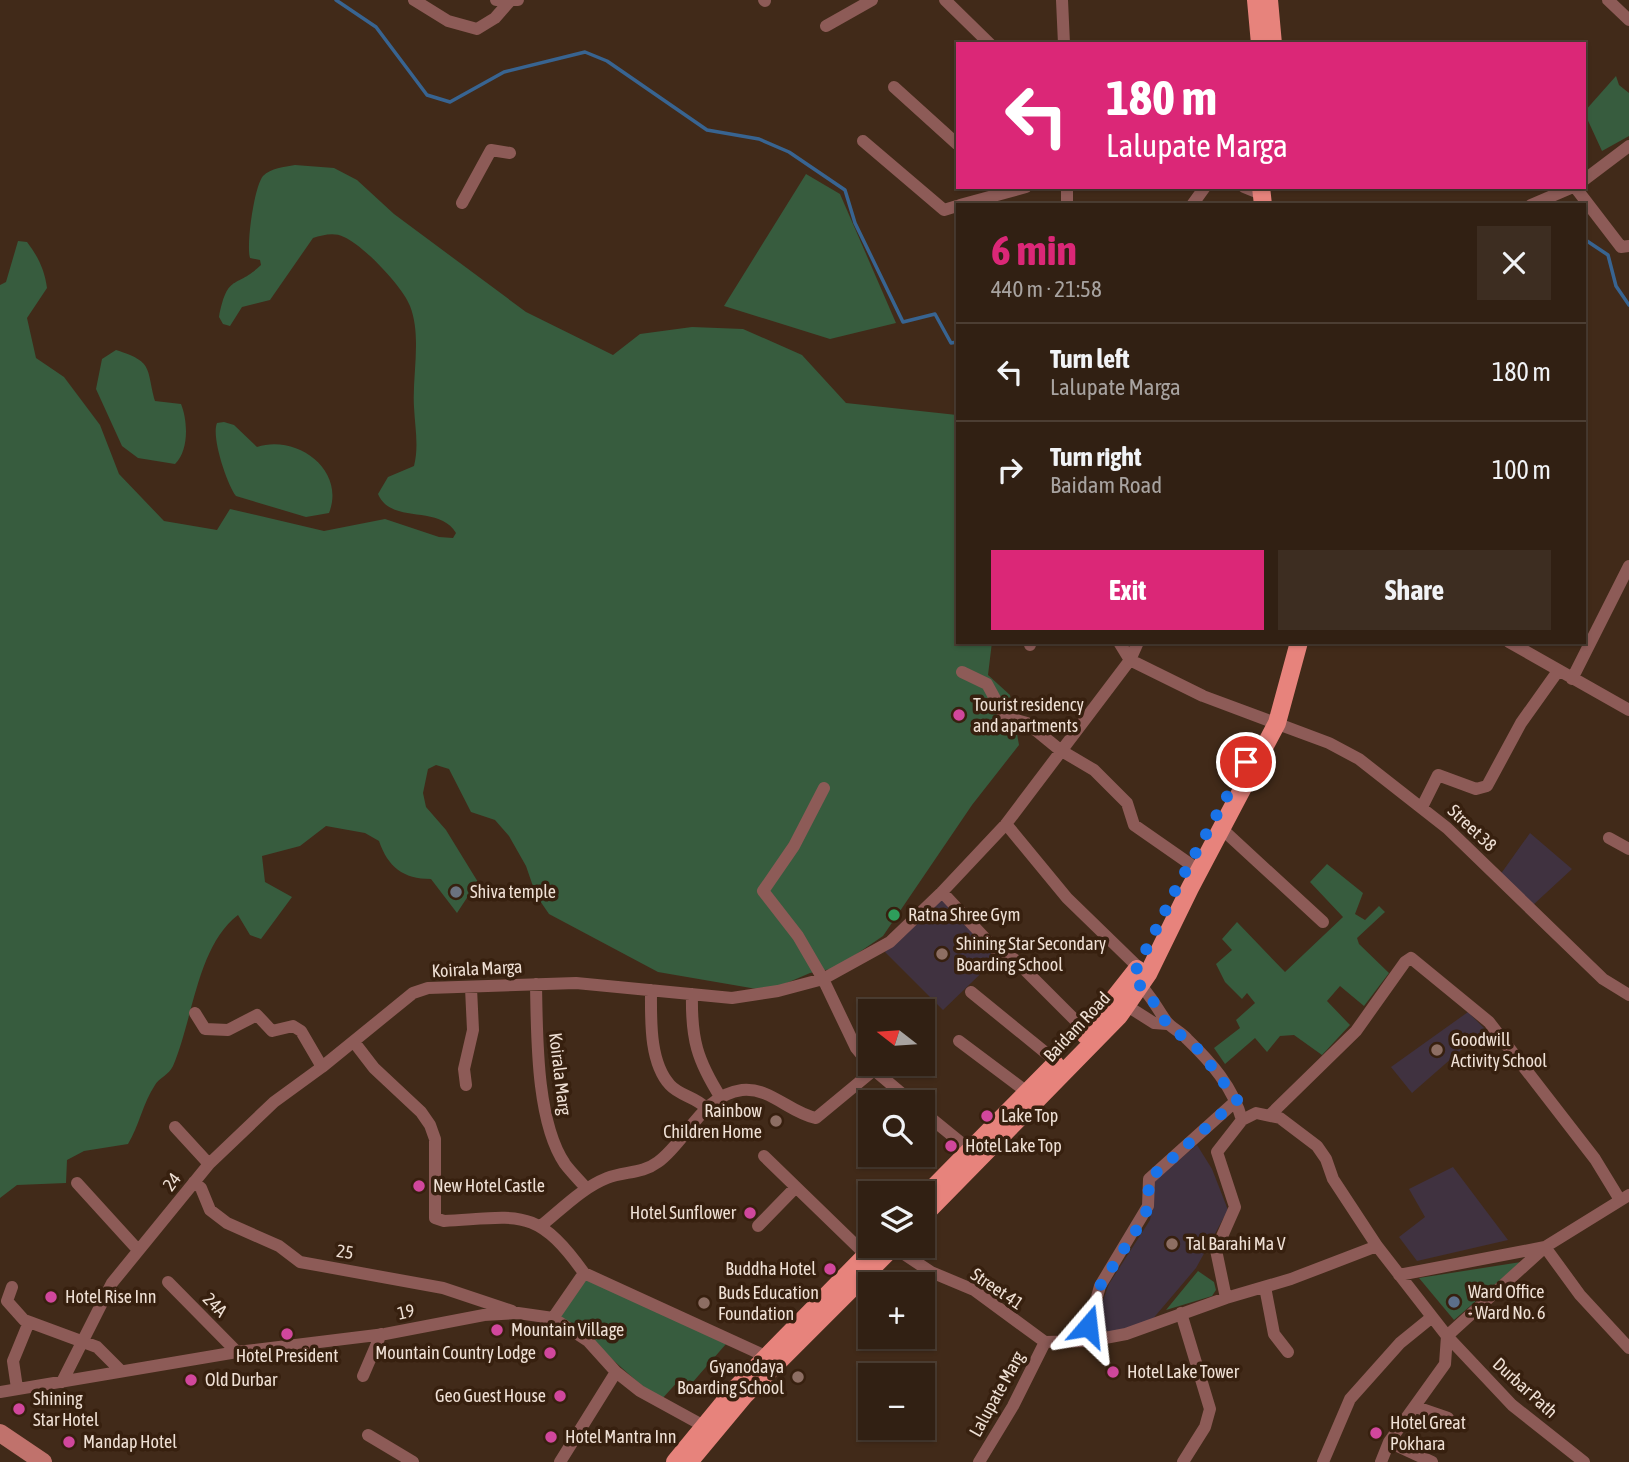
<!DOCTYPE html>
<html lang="en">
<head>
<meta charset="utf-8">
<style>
	body { margin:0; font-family:"Asap Condensed",sans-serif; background:#3d2d21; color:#f1f3f6; height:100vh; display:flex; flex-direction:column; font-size:26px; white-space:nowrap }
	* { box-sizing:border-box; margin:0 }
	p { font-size:23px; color:#a8a3a0 }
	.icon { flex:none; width:38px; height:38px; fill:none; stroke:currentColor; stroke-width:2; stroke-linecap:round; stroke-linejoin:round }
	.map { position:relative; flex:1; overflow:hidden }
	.panel { position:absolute; left:956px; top:203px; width:630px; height:441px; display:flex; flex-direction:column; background:#312013; border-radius:0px; box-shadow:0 2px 5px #0004,0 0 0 2px #4c3e33 }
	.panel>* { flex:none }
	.top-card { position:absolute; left:956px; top:42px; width:630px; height:147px; border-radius:0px; box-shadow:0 2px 5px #0004,0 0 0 2px #4c3e33; background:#db2777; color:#fff; overflow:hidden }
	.needle { width:46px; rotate:287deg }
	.tools { position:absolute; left:858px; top:999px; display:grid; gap:14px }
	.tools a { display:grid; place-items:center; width:77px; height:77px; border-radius:0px; background:#312013; box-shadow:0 2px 5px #0004,0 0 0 2px #4c3e33; font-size:35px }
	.pin { position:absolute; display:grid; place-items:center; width:60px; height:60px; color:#fff; margin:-30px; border:4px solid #fff; border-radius:50%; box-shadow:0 2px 7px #0007 }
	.me { position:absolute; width:77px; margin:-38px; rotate:17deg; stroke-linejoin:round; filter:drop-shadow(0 0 5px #0008) }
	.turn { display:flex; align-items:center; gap:24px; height:147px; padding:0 35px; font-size:32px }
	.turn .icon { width:91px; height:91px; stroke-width:2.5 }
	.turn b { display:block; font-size:49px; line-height:60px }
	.round { display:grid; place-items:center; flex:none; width:74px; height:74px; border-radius:0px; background:#3d2d21 }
	.summary { display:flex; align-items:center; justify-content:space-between; height:119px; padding:0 35px }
	h1 { font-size:42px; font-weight:700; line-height:52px; color:#db2777 }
	.cta { display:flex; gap:14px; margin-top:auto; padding:14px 35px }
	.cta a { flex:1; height:80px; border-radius:0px; background:#db2777; color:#fff; font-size:28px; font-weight:700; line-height:80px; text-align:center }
	.cta a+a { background:#3d2d21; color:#f1f3f6 }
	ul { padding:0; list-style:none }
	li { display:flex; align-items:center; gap:21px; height:98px; padding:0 35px; border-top:2px solid #4c3e33 }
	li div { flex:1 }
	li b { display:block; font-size:26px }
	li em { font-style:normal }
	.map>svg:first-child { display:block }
	.education { fill:#403240 }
	.green { fill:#375c3e }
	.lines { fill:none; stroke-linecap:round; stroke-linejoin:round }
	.stream { stroke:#386491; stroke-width:3.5 }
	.minor { stroke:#8d5b57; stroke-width:12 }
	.secondary { stroke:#c0726c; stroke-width:18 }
	.primary { stroke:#e7837c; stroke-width:18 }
	.route { stroke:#1a73e8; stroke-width:12; stroke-dasharray:0 21.6 }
	.hotel-dot { fill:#d1479c; stroke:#37200f; stroke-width:2.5 }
	.worship-dot { fill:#6b7280; stroke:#37200f; stroke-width:2.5 }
	.leisure-dot { fill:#2e9e5b; stroke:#37200f; stroke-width:2.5 }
	.education-dot { fill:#8d6e63; stroke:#37200f; stroke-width:2.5 }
	.service-dot { fill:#5c6f8a; stroke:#37200f; stroke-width:2.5 }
	.labels { text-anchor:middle; stroke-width:7; stroke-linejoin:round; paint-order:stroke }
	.poi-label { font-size:18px; fill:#efe0d5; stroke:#37200f; text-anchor:start }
	.street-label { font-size:18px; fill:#efe0d5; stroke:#37200f }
</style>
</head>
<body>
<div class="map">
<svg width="1629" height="1462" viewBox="0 0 1629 1462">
	<rect width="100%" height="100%" fill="#412a19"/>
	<!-- education -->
	<path class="education" d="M1530,833L1572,869L1533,905L1500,875Z
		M940,895L999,956L943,1010L885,952Z
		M1468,1012L1485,1029L1412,1093L1391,1067Z
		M1197,1145L1212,1169L1228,1210L1196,1268L1151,1321L1116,1333L1093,1327L1109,1284L1150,1220L1153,1200L1150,1183Z
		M1453,1167L1508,1240L1417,1261L1399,1237L1425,1217L1409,1189Z"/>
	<!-- green -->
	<path class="green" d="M1616,76L1619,85L1629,93V136L1602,151L1584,112Z
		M295,165L334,168L357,180L394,214L526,312L613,355L640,334L692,327L743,329L802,355L846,403L957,415V642H992L988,675L1010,695L1019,745L972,805L883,936L836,968L810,973L768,991L658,972L549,914L536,895L526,866L509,836L495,820L471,812L449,769L436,765L428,769L423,793L426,807L446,830L481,887H474L457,913L431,879C403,879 388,867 379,841L365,833L326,826L300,846L262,856L265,882L292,897L261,939L250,935L238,915C197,946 193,1020 173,1066C169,1075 159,1078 155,1085C143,1103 139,1126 128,1144L84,1151L67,1160L66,1183L17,1185L0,1198V285L6,282L18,241L27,242C38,256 45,271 47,288L27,318L36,358L64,377L100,425L119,474L164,521L217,530L230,509L324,531L385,519L439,537L453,538L456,533C439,504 391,525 378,494L388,477L414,466C419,446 415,428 414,407C412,375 422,337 410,306C403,287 363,245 344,237C334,232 323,235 313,238L270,300L242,307L230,326L223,324L219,317C228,272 235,290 261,265L260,260L250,258C246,245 254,187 263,176C271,168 284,167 295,165Z
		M806,174L840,194L896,323L830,339L724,306Z
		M116,350C154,362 146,368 155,401L181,404C188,421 189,451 175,464L138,458L122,446L96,389L102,359Z
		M224,422L234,425L257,447C297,434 346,470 329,513L306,517L236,496C227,484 211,437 217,423Z
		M1327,864L1363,893L1355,914L1365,920L1379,906L1385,912L1357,938L1359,944L1389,973L1364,1006L1340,986L1327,1001L1350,1025L1322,1055L1294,1035L1280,1036L1267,1052L1255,1038L1225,1064L1214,1048L1240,1028L1236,1020L1255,1003L1247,993L1242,999L1225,982L1216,964L1232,950L1222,939L1237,922L1285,972L1343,917L1310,882Z
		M1521,1262L1454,1320L1419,1278Z
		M1198,1271L1214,1282L1216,1290L1212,1296L1166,1310Z
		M588,1277L726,1344L692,1383L681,1378L661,1400C624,1374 598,1342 560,1316Z"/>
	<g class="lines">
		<!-- stream -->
		<path class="stream" d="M336,0L376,27L427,95L450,102L504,72L585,52L607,61L707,130L759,139L789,152L845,190L855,223L903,322L935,314L951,343L957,342
			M1584,239L1608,255L1616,286L1629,305"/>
		<!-- minor -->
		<path class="minor" d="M414,0L448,21L477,29L495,18L509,2
			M496,0H518
			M764,0L765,1
			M945,0L990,44
			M1062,0L1064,44
			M1608,0L1629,20
			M826,26L872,0
			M894,87L957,144
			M863,141L944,210L957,206
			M1584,180L1629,146
			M1067,187V205
			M1244,187L1261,194
			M1575,187L1621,247L1629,246
			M462,203L491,150L510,153
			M960,205L1026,187
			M1192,205L1205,187
			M1531,205L1573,187
			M1119,642L1130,660L1203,696L1329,743L1359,759L1447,828L1603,979L1629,995
			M1509,642L1629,710
			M1030,645V642
			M962,672L987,684L1005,717L1027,723L1060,750L1094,770L1127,803L1134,825L1190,864
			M1572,679L1629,566
			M824,788L794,846L763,891L798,936L823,979L856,1048L874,1070L912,1102
			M1422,807L1438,775L1476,789L1487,786L1521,723L1558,671
			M1006,824L1067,898L1138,967
			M1222,829L1323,922
			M1609,838L1629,849
			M942,892L996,950L1014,959L1087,1032
			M1136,981C1150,993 1156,1007 1166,1021C1171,1028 1181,1032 1187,1039C1211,1062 1233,1087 1242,1120L1256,1113L1280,1118L1317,1146L1326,1159L1333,1179L1377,1246L1447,1336L1512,1405L1584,1462
			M536,984C537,1035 536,1122 565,1164C571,1172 579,1180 586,1188
			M651,990C651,1019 649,1062 670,1085C680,1096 696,1097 706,1108
			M971,992L1057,1062
			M692,994C691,1039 697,1060 721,1098
			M1121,1002L1154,1023L1167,1024
			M195,1013L205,1029L228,1030L257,1015L272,1031L293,1026L301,1031L322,1067
			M959,1041L1027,1092
			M354,1042L374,1068L421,1112L430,1125L435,1139V1218L444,1221C520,1217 536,1206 584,1273
			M466,1085L464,1069L473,1030L471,988
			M922,1111L976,1155
			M1270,1115L1356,1031L1405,962L1411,958L1489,1022L1595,1159L1620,1200
			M175,1127L209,1164
			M764,1156L866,1255
			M194,1182L201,1188L210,1210L227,1223L279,1246L300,1262L443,1288L512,1311
			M77,1183L138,1250
			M542,1225C563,1208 582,1188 607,1178C624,1171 642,1174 658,1162C687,1141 702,1095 742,1090C770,1087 790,1113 816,1118L874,1070
			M758,1226L796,1187
			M892,1246L931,1272L974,1290L1045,1342
			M1399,1275L1545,1247L1580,1295L1629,1348
			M168,1282L237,1352
			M12,1287L7,1301L24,1320L97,1347L120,1370
			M1265,1287L1274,1334L1288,1352
			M1226,1298L1216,1250L1235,1207L1217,1152L1242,1120
			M1181,1313L1210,1409L1205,1427L1183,1462
			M553,1318L588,1341L616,1372L640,1391L702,1425
			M1089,1341V1326L1100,1286L1148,1206L1149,1179L1237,1100
			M1045,1342L1089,1341L1126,1334L1226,1298L1291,1279L1377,1246
			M363,1376L381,1334
			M62,1382L112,1283L209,1164L274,1102L322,1067L413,993L428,988L576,983L732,998L778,991L823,979L890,942L942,892L1006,824L1130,660L1138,642
			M17,1388L13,1361L29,1322
			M0,1392L237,1352L385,1334L484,1315L518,1313L553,1318L584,1273L772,1359
			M1416,1407L1448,1418
			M368,1435L413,1462
			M1389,1442L1432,1462
			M560,1462L616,1372
			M979,1462L1013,1406L1045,1342
			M1323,1462L1350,1399L1400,1343L1432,1317
			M1381,1462L1389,1442L1445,1364L1447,1336L1545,1247L1629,1195"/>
		<!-- secondary -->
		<path class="secondary" d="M0,1433L43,1462"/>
		<!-- primary -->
		<path class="primary" d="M1256,0L1260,44
			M1269,0L1273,44
			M1261,187L1263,205
			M1085,1035L1137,969
			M922,1199L1055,1064
			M922,1217L1119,1016L1148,974L1190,888L1277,723L1299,642
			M675,1462L735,1389L875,1246
			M689,1462L744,1396L894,1246"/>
	</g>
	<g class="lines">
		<!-- route -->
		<path class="route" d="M1088,1326L1100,1286L1144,1218L1148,1206L1149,1179L1237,1100L1200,1051L1167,1024L1148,993L1132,978L1179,883L1246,762"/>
	</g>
	<!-- markers -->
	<g class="hotel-dot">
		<circle cx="959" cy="715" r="7"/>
		<circle cx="987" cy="1116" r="7"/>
		<circle cx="951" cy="1146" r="7"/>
		<circle cx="419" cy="1186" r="7"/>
		<circle cx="750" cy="1213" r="7"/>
		<circle cx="830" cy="1269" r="7"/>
		<circle cx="51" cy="1297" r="7"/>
		<circle cx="497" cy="1330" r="7"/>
		<circle cx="287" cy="1334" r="7"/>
		<circle cx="550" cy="1353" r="7"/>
		<circle cx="1113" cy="1372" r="7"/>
		<circle cx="191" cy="1380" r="7"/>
		<circle cx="560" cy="1396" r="7"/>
		<circle cx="19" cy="1409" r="7"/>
		<circle cx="1376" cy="1433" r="7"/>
		<circle cx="551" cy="1437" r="7"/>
		<circle cx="69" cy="1442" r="7"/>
	</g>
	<circle class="worship-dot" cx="456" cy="892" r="7"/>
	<circle class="leisure-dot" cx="894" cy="915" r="7"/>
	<g class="education-dot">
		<circle cx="942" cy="954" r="7"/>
		<circle cx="1437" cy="1050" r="7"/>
		<circle cx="776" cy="1121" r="7"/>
		<circle cx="1172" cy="1244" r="7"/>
		<circle cx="704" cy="1303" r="7"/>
		<circle cx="798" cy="1377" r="7"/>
	</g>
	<circle class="service-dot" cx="1454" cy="1302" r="7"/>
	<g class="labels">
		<!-- poi labels -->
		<g class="poi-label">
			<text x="973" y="711">Tourist residency<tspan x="973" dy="21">and apartments</tspan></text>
			<text x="470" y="898">Shiva temple</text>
			<text x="908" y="921">Ratna Shree Gym</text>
			<text x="956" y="950">Shining Star Secondary<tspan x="956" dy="21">Boarding School</tspan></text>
			<text x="1451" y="1046">Goodwill<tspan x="1451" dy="21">Activity School</tspan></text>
			<text x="762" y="1117" text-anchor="end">Rainbow<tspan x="762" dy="21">Children Home</tspan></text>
			<text x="1001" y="1122">Lake Top</text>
			<text x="965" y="1152">Hotel Lake Top</text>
			<text x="433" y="1192">New Hotel Castle</text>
			<text x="736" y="1219" text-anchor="end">Hotel Sunflower</text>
			<text x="1186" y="1250">Tal Barahi Ma V</text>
			<text x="816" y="1275" text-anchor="end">Buddha Hotel</text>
			<text x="1468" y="1298">Ward Office<tspan x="1468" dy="21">- Ward No. 6</tspan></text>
			<text x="718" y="1299">Buds Education<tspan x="718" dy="21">Foundation</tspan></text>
			<text x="65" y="1303">Hotel Rise Inn</text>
			<text x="511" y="1336">Mountain Village</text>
			<text x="536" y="1359" text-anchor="end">Mountain Country Lodge</text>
			<text x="287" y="1362" text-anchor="middle">Hotel President</text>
			<text x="784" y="1373" text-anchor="end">Gyanodaya<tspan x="784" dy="21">Boarding School</tspan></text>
			<text x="1127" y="1378">Hotel Lake Tower</text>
			<text x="205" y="1386">Old Durbar</text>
			<text x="546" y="1402" text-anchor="end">Geo Guest House</text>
			<text x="33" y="1405">Shining<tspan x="33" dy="21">Star Hotel</tspan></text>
			<text x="1390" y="1429">Hotel Great<tspan x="1390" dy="21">Pokhara</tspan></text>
			<text x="565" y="1443">Hotel Mantra Inn</text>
			<text x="83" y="1448">Mandap Hotel</text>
		</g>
		<!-- street labels -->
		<g class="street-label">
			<text transform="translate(1472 828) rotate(43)" y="6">Street 38</text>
			<text transform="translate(477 969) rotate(-3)" y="6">Koirala Marga</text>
			<text transform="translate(1077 1027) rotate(-47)" y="6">Baidam Road</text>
			<text transform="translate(560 1074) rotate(83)" y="6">Koirala Marg</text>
			<text transform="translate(172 1182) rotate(-53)" y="6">24</text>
			<text transform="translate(345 1252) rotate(8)" y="6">25</text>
			<text transform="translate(997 1289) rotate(34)" y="6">Street 41</text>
			<text transform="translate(215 1305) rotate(45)" y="6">24A</text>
			<text transform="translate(406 1312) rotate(-12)" y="6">19</text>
			<text transform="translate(1525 1388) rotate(42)" y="6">Durbar Path</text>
			<text transform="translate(997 1394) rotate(-61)" y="6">Lalupate Marg</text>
		</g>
	</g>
</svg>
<div class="tools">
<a><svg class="needle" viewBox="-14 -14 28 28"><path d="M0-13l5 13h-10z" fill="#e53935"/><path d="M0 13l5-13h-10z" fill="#a8a3a0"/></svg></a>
<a><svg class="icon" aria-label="search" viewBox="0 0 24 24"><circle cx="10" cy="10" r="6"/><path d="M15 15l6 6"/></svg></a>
<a><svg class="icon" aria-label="layers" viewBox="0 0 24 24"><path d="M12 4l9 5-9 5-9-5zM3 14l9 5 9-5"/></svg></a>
<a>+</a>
<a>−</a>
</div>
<div class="pin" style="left:1246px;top:762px;background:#d93025"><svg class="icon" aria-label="arrive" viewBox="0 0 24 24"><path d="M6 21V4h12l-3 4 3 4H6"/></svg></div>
<svg class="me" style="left:1088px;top:1326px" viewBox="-20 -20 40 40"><path d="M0-17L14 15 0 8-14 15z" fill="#1a73e8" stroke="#fff" stroke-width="4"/></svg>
<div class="top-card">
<div class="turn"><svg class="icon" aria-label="left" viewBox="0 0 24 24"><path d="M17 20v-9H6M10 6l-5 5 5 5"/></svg><div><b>180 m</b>Lalupate Marga</div></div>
</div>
<section class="panel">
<div class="summary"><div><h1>6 min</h1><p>440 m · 21:58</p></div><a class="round"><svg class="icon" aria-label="close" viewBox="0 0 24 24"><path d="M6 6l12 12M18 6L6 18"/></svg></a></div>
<ul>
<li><svg class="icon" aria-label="left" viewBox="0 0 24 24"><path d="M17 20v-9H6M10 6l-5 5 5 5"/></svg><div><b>Turn left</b><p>Lalupate Marga</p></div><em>180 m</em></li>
<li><svg class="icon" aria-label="right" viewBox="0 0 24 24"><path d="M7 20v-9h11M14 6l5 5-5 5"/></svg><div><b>Turn right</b><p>Baidam Road</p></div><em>100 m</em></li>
</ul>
<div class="cta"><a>Exit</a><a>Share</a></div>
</section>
</div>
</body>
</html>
